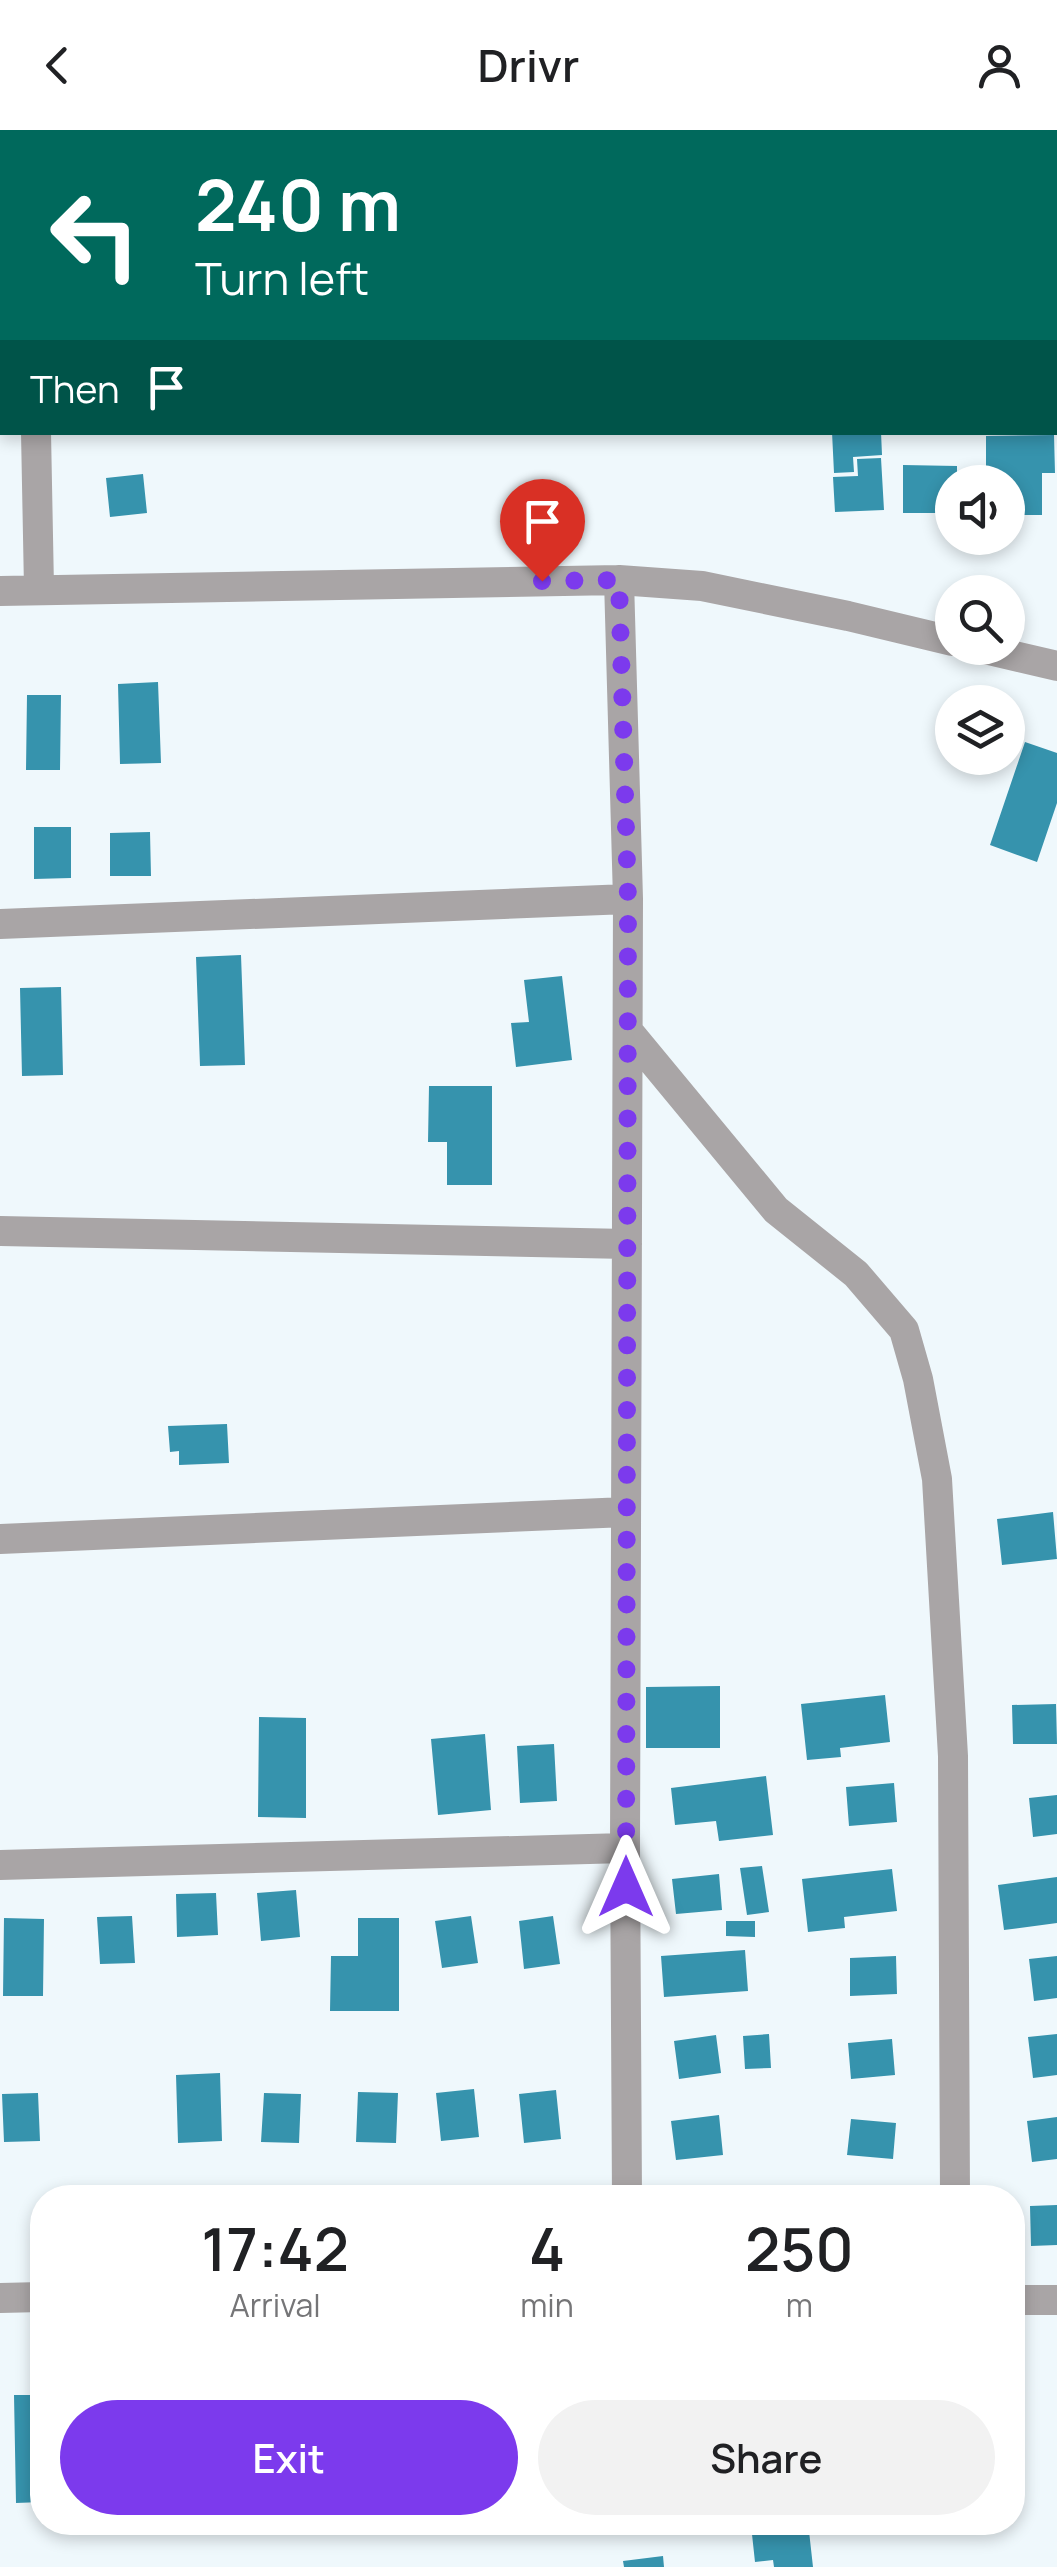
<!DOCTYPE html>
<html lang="en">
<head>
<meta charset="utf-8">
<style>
	body { margin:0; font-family:Manrope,sans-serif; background:#f2f2f2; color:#202124; height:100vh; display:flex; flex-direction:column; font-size:38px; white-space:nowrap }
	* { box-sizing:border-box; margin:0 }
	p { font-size:32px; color:#757577 }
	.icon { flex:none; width:55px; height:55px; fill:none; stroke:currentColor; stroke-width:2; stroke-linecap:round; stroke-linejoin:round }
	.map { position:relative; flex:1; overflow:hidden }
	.details { position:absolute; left:30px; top:2055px; width:995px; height:350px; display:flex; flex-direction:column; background:#fff; border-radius:40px; box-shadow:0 5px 15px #0003 }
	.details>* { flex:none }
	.top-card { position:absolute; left:0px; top:0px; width:1058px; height:305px; box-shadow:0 5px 15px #0003; background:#00695c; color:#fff; overflow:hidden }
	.buttons { position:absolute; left:935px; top:335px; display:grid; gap:20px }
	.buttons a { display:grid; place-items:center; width:90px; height:90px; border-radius:50%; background:#fff; box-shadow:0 5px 15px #0003; font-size:50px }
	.pin { position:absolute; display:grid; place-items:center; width:85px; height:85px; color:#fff; margin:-102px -42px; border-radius:50% 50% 50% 0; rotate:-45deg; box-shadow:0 0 10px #0007 }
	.pin .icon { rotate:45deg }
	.me { position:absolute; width:110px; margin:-55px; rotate:0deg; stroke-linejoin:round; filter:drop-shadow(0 0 8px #0008) }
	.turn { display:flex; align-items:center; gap:35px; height:210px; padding:0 30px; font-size:45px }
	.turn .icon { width:130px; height:130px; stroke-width:2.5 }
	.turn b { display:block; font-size:70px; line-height:85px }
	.then { display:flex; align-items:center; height:95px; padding:0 30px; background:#0003; gap:20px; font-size:38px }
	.eta { display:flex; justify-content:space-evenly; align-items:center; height:170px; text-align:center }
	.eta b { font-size:60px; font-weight:600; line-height:70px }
	.action { display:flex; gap:20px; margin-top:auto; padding:20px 30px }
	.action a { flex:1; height:115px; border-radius:60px; background:#7c3aed; color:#fff; font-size:40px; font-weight:600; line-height:115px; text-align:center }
	.action a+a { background:#f2f2f2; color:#202124 }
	header { display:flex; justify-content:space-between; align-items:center; height:130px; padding:0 30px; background:#fff; font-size:45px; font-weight:600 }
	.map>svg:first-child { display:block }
	.building { fill:#3693ad }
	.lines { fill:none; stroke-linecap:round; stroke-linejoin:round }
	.minor { stroke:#a9a5a6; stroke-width:30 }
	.route { stroke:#7c3aed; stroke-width:18; stroke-dasharray:0 32.4 }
</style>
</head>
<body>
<header><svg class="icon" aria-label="back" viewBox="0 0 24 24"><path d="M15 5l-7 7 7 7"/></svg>Drivr<svg class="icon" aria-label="person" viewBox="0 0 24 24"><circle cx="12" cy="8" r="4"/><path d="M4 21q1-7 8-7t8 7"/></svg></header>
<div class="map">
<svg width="1057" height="2437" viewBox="0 0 1057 2437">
	<rect width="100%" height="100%" fill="#eff8fc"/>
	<!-- building -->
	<path class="building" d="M832,302H881L882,325L853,327L854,342L834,343Z
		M1054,305L1055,343H1042V385H1008V352H986V306Z
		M881,328L884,380L835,382L833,347L858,346L857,329Z
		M903,335L957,336V352H952V383H903Z
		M143,344L147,383L110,387L106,348Z
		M158,552L161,633L120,634L118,554Z
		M27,565H61L60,640H26Z
		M1025,612L1057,623V673L1037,732L990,715Z
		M34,697H71V748L34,749Z
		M150,702L151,746H110V703Z
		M241,825L245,935L200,936L196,827Z
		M562,846L572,930L516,937L511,893L529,892L524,850Z
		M61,857L63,945L22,946L20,858Z
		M429,956H492V1055H447V1012H428Z
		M227,1294L229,1333L179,1335V1321L170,1322L168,1296Z
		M1053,1382L1057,1429L1002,1435L997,1389Z
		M720,1556V1618H646V1557Z
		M885,1565L890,1612L840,1618L841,1627L807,1630L801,1574Z
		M1056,1574L1057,1614H1013L1012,1575Z
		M259,1587L306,1588V1688L258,1687Z
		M485,1604L491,1680L438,1685L431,1609Z
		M554,1614L557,1671L520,1673L517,1616Z
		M766,1646L773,1705L719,1711L716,1691L675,1695L671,1658Z
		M894,1653L897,1692L849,1696L846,1657Z
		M1057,1665V1704L1033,1707L1029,1668Z
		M762,1736L769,1782L747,1785L740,1738Z
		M892,1739L897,1781L844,1787L845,1798L808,1802L802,1749Z
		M719,1744L722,1780L676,1784L672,1749Z
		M1057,1747V1793L1004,1800L998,1755Z
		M296,1760L300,1807L261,1811L257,1763Z
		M216,1763L218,1805L177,1807L176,1764Z
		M132,1786L135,1833L100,1834L97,1787Z
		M471,1786L478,1833L442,1838L435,1791Z
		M553,1786L560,1834L524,1839L519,1791Z
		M4,1788L44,1789L43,1866H3Z
		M358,1788H399V1881H330L331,1826H358Z
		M726,1791H755V1807L726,1806Z
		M745,1820L748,1861L664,1867L661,1826Z
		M896,1826L897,1864L850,1866V1828Z
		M1057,1826V1868L1034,1871L1029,1829Z
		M769,1904L771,1938L745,1939L743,1906Z
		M1057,1904V1945L1033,1948L1028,1907Z
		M716,1905L721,1943L679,1949L674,1911Z
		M892,1909L895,1945L851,1949L848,1913Z
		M220,1943L222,2011L178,2013L176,1945Z
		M474,1959L479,2007L441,2011L436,1963Z
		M556,1960L561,2009L524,2013L519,1964Z
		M358,1962L398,1963L396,2013L356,2012Z
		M38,1963L40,2011L4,2012L2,1964Z
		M264,1963L301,1964L299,2013L261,2012Z
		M719,1985L723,2025L676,2030L671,1991Z
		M1057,1987V2029L1032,2032L1027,1991Z
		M851,1989L896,1993L893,2029L847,2025Z
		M1057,2075V2115L1031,2116L1030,2076Z
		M14,2265H42V2372L16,2373Z
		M770,2392H808L813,2437H774L773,2430L755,2432L751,2395Z
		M663,2426L664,2437H624L623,2431Z"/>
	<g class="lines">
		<!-- minor -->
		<path class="minor" d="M30,0V2
			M1055,143H1057
			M36,302L39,458
			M619,450L628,769L625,1718L627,2068
			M0,461L619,450L702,456L848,486L952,511
			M980,518L1057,536
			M0,794L628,769
			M628,901L776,1080L856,1144L904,1200L918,1249L937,1349L953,1626L955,2068
			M0,1101L627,1114
			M0,1409L626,1382
			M0,1735L625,1718
			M0,2168L42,2167
			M1012,2170H1057"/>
	</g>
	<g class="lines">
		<!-- route -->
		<path class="route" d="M542,451L619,450L628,769L626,1757"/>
	</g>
</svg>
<div class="buttons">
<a><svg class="icon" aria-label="sound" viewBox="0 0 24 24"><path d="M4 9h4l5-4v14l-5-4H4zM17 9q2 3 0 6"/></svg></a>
<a><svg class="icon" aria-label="search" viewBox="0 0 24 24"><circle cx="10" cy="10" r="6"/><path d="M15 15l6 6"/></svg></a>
<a><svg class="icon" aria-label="layers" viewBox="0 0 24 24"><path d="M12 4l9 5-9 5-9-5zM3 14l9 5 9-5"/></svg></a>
</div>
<div class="pin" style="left:542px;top:451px;background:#d93025"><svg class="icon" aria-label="arrive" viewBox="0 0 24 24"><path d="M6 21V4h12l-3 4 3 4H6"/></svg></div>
<svg class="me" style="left:626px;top:1757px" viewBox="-20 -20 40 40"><path d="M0-17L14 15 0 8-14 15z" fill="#7c3aed" stroke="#fff" stroke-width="4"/></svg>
<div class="top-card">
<div class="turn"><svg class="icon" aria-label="left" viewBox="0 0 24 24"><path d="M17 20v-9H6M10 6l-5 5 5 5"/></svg><div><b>240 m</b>Turn left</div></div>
<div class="then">Then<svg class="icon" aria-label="arrive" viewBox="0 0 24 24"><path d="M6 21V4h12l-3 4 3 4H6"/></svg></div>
</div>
<section class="details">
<div class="eta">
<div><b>17:42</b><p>Arrival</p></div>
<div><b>4</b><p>min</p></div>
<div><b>250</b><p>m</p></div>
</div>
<div class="action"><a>Exit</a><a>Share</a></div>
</section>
</div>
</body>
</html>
